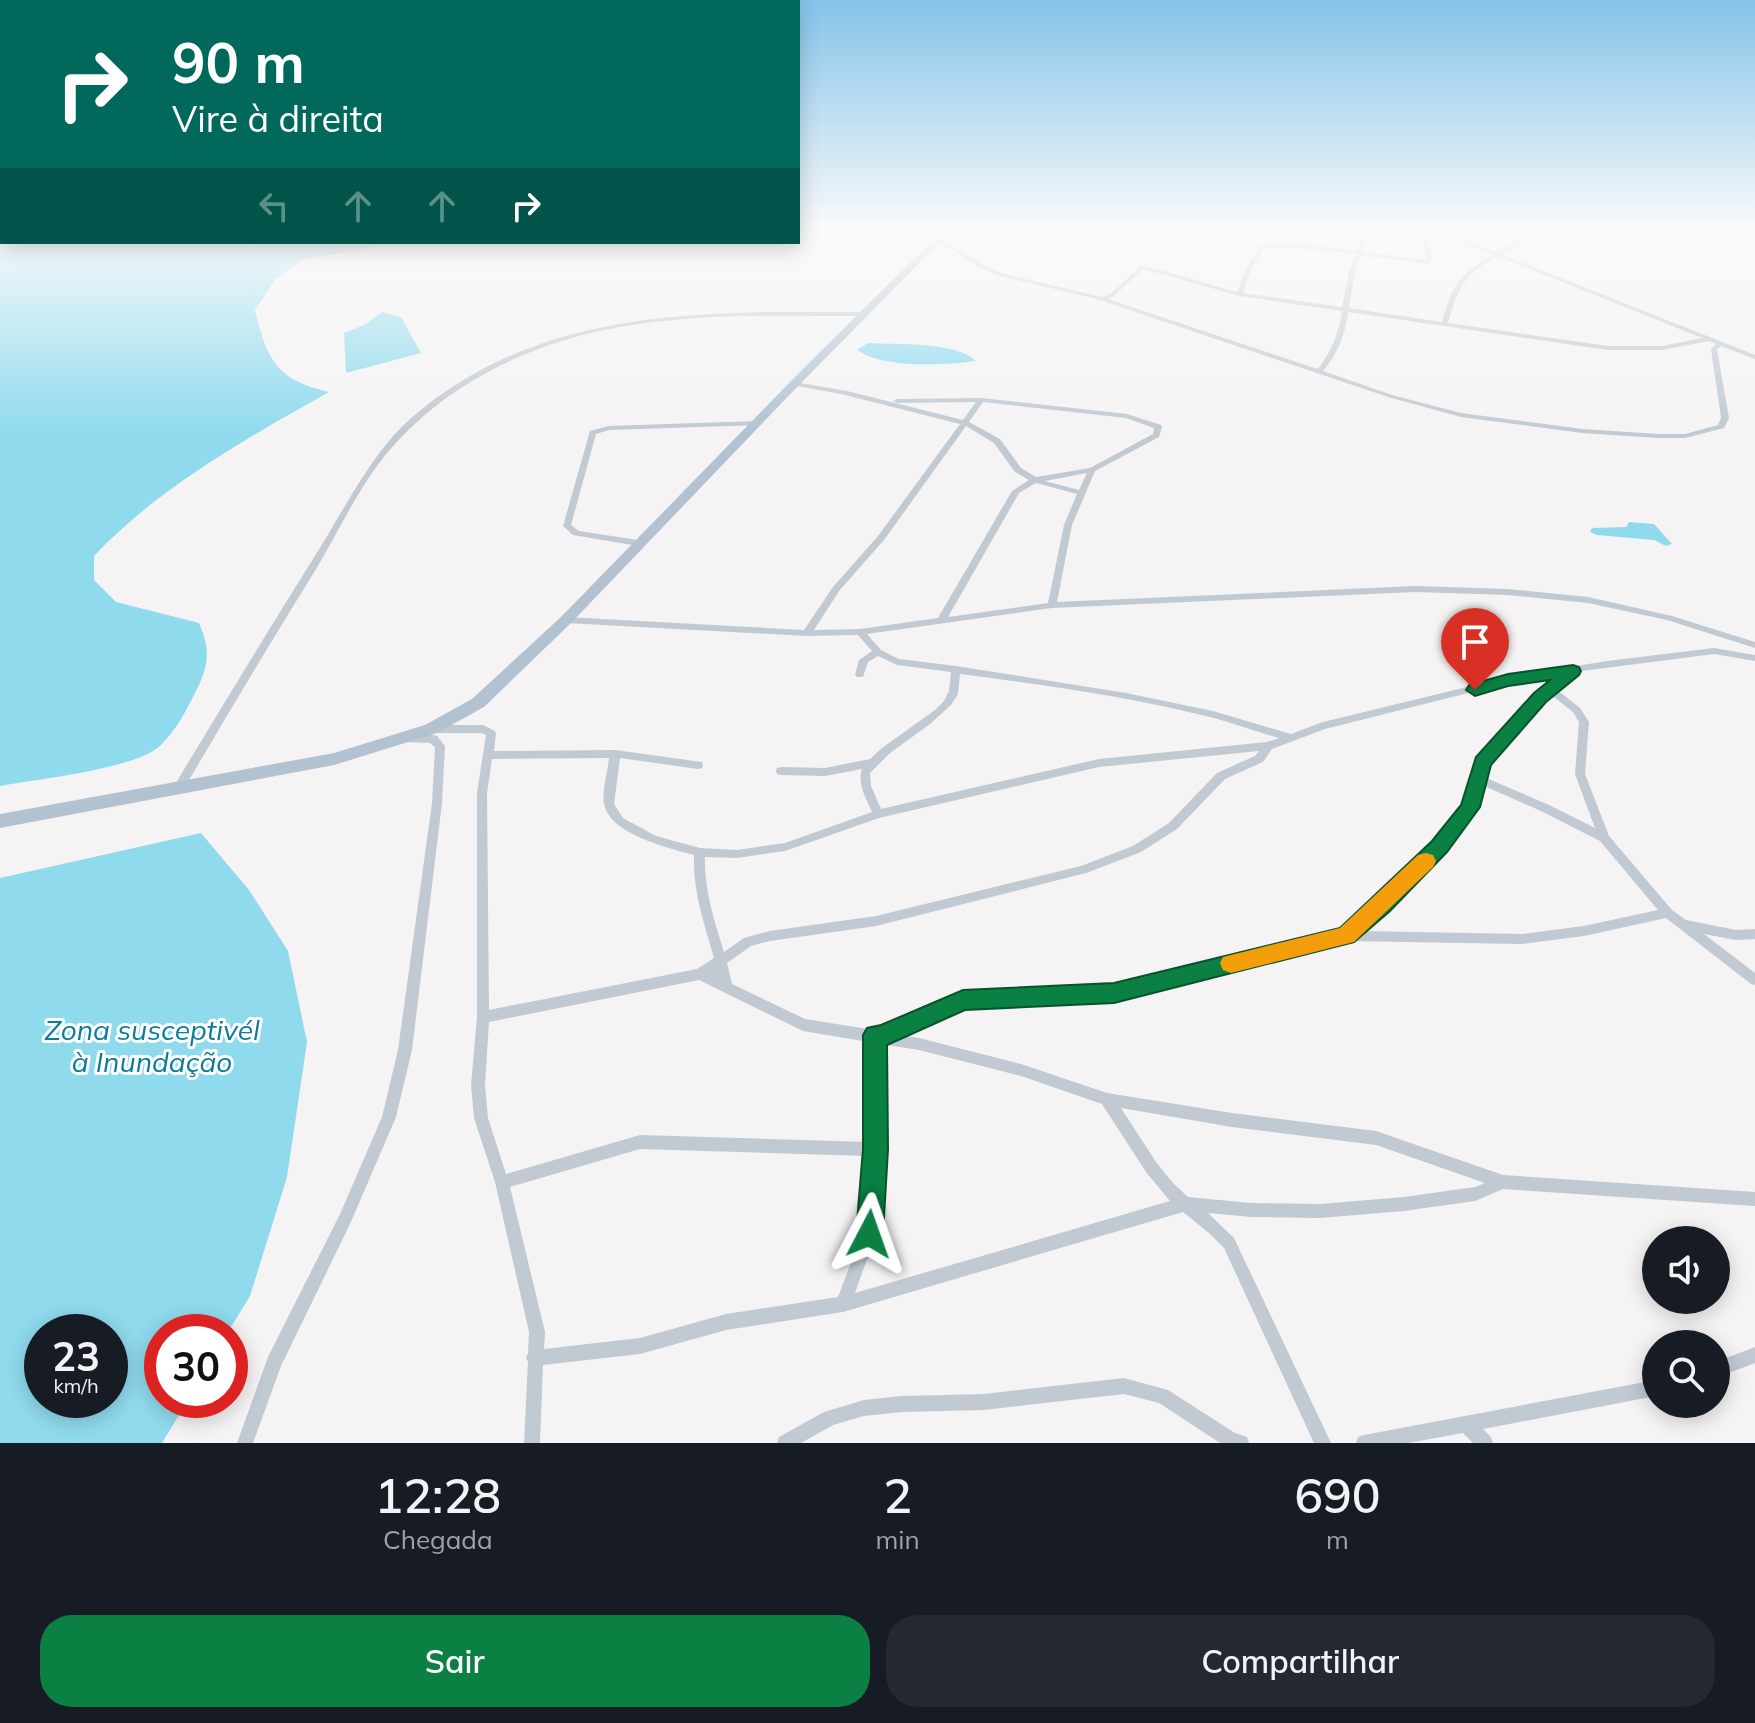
<!DOCTYPE html>
<html lang="pt">
<head>
<meta charset="utf-8">
<style>
	body { margin:0; font-family:Mulish,sans-serif; background:#242831; color:#f1f3f6; height:100vh; display:flex; flex-direction:column; font-size:30px; white-space:nowrap }
	* { box-sizing:border-box; margin:0 }
	p { font-size:26px; color:#9ea1a6 }
	.icon { flex:none; width:44px; height:44px; fill:none; stroke:currentColor; stroke-width:2; stroke-linecap:round; stroke-linejoin:round }
	.map { position:relative; height:1443px; overflow:hidden }
	.panel { display:flex; flex-direction:column; background:#171b24; flex:1 }
	.panel>* { flex:none }
	.top-card { position:absolute; left:0px; top:0px; width:800px; height:244px; box-shadow:0 4px 20px #0003; background:#00695c; color:#fff; overflow:hidden }
	.fabs { position:absolute; left:1642px; top:1226px; display:grid; gap:16px }
	.fabs a { display:grid; place-items:center; width:88px; height:88px; border-radius:50%; background:#171b24; box-shadow:0 4px 20px #0003; font-size:40px }
	.speed { position:absolute; left:24px; top:1314px; display:flex; gap:16px; font-size:40px; font-weight:700; text-align:center }
	.speed>* { display:grid; place-content:center; width:104px; height:104px; border-radius:50%; background:#171b24; box-shadow:0 4px 20px #0003; line-height:1 }
	.speed small { font-size:20px; font-weight:400 }
	.speed .limit { border:12px solid #d22; background:#fff; color:#111 }
	.pin { position:absolute; display:grid; place-items:center; width:68px; height:68px; color:#fff; margin:-82px -34px; border-radius:50% 50% 50% 0; rotate:-45deg; box-shadow:0 0 8px #0007 }
	.pin .icon { rotate:45deg }
	.me { position:absolute; width:88px; margin:-44px; rotate:4deg; stroke-linejoin:round; filter:drop-shadow(0 0 6px #0008) }
	.turn { display:flex; align-items:center; gap:28px; height:168px; padding:0 40px; font-size:36px }
	.turn .icon { width:104px; height:104px; stroke-width:2.5 }
	.turn b { display:block; font-size:56px; line-height:68px }
	.lanes { display:flex; align-items:center; height:76px; padding:0 40px; background:#0003; justify-content:center; gap:40px; direction:ltr }
	.lanes .off { opacity:.35 }
	.eta { display:flex; justify-content:space-evenly; align-items:center; height:136px; text-align:center }
	.eta b { font-size:48px; font-weight:600; line-height:56px }
	.cta { display:flex; gap:16px; margin-top:auto; padding:16px 40px }
	.cta a { flex:1; height:92px; border-radius:32px; background:#0b8043; color:#fff; font-size:32px; font-weight:600; line-height:92px; text-align:center }
	.cta a+a { background:#242831; color:#f1f3f6 }
	.map>svg:first-child { display:block }
	.water { fill:#90daee; fill-rule:evenodd }
	.lines { fill:none; stroke-linecap:round; stroke-linejoin:round }
	.street { fill:#c1cad2; fill-rule:evenodd }
	.primary { fill:#b3c2d1; fill-rule:evenodd }
	.route { fill:#0b8043; stroke:#07532c; stroke-width:2 }
	.slow { fill:#f59e0b }
	.labels { text-anchor:middle; stroke-width:6; stroke-linejoin:round; paint-order:stroke }
	.near-water-label { font-size:28px; font-style:italic; fill:#0c7c9b; stroke:#fff }
</style>
</head>
<body>
<div class="map">
<svg width="1755" height="1443" viewBox="0 0 1755 1443">
	<rect width="100%" height="100%" fill="#f5f3f3"/>
	<!-- water -->
	<path class="water" d="M0,231L2,242H404L302,260L275,280L255,310C268,362 276,379 329,392C247,438 159,487 94,556V580L116,602L199,623C211,651 209,665 195,693C186,711 176,730 161,745C137,769 37,779 0,786Z
		M382,312L401,317L421,353L346,373L344,333L364,325Z
		M868,343C897,345 955,341 976,361C945,365 885,369 857,350Z
		M1629,522L1654,524L1672,544L1666,546L1654,540L1597,535L1590,532L1592,528L1626,527Z
		M201,833L249,890L288,951L307,1042L287,1177L250,1296L228,1332H162V1400H188L162,1443H0V878ZM42,1332H110V1400H42Z"/>
	<g class="lines">
		<!-- street -->
		<path class="street" d="M1363,231H1369L1362,252L1425,260L1426,259L1424,247L1412,231H1418L1430,247L1432,259L1426,264L1361,255L1355,272L1349,308L1442,322C1452,286 1459,274 1492,255L1435,231H1443L1496,252L1538,231H1545L1501,254L1755,355V359L1721,346L1717,349L1729,418L1724,428L1685,438H1658L1582,433L1461,417L1388,397L1100,300L1000,276L977,266L936,240L941,239L981,264L1004,274L1102,297L1109,295L1142,265L1237,292L1246,268L1261,244L1312,245L1357,251ZM1265,247L1312,249L1356,254L1349,272L1342,307L1243,293L1252,268ZM1497,256L1702,338L1662,346H1608L1448,323C1460,285 1462,277 1497,256ZM1143,269L1239,296L1342,311C1338,334 1332,351 1318,369L1108,299L1113,297ZM1348,312L1608,350H1662L1709,341L1716,344L1711,349L1721,418L1718,425L1685,434H1658L1582,429L1461,413L1392,395L1323,371C1338,353 1345,335 1348,312Z
			M765,312H865L868,314L865,316C777,316 687,312 600,331C512,350 427,396 374,470C351,503 334,540 313,574C268,646 225,719 182,792H174L173,789L174,786C220,710 266,634 313,559C338,520 358,479 388,442C407,419 432,400 457,384C549,325 658,314 765,312Z
			M794,382L847,391L963,420L976,402L897,403L893,401L897,399L981,398L1127,414L1161,425L1162,427L1159,437L1095,471L1072,525L1057,602L1415,586L1508,589L1588,597L1672,616L1755,642V648L1667,620L1588,603L1508,595L1415,592L1052,608L867,634L881,650L899,659L956,666L1126,693L1213,711L1291,734L1323,722L1508,677L1607,661L1714,648L1755,655V661L1714,654L1574,672L1573,675L1556,689L1580,708L1589,722L1585,774L1609,836L1672,910L1686,920L1736,930L1755,929V939L1736,940L1704,934L1755,973V985L1751,984L1666,918L1584,936L1523,944L1346,941L1114,999L964,1006L899,1035L919,1038L1021,1064L1107,1093L1232,1113L1376,1131L1503,1175L1755,1192V1206L1503,1189L1475,1201L1404,1211L1320,1218L1251,1217L1208,1213L1234,1238L1331,1443H1314L1224,1248L1209,1233L1183,1212L843,1312L726,1330L640,1354L543,1365L540,1443H524L528,1362L526,1358L528,1353L529,1332L495,1182L474,1118L471,1085L477,1017V793L486,735L481,733H431L426,729L431,725H483L495,731L496,734L494,751L615,750L702,762L703,765L702,768L698,769L620,758L614,804L623,818L656,836L700,848L737,850L785,843L872,812C866,798 857,784 862,769L825,776L781,775L777,774L776,771L777,768L781,767L825,768L870,759L882,748L935,710L944,701L949,691L951,672L897,665L878,656L868,662L863,677H857L855,675L859,660L872,651L858,635L807,636L566,623L561,620L566,617L804,630L833,587L878,536L960,424L841,394L792,385V383ZM983,402L1126,418L1154,428L1153,434L1090,468L1036,477L1021,468L1000,439L969,422ZM966,426L994,443L1015,472L1029,480L1012,491L938,618L860,629L814,630L839,591L884,540ZM1087,473L1079,490L1045,481ZM1036,483L1077,494L1064,525L1048,603L948,617L1019,493ZM960,674C1045,685 1132,697 1214,718C1236,724 1257,732 1279,738L1267,742L1099,759L881,809L871,786L870,773L890,753L930,724L951,705L958,694ZM1562,675L1537,695L1478,759L1466,806L1436,844L1379,901L1343,932L1114,987L963,994L880,1031L805,1019L732,984L727,963L751,946L770,941L876,926L1086,873L1141,852L1177,829L1225,779L1263,762L1272,749L1325,729L1508,683ZM1550,694L1573,712L1579,722L1575,774L1595,828L1549,805L1484,777L1487,763L1543,699ZM1259,751L1255,756L1217,773L1169,823L1133,846L1081,866L876,916L770,931L744,938L724,952C714,920 704,890 705,857L737,858L785,851L879,818L1099,767ZM609,758C608,769 602,792 604,803C608,834 669,848 694,855C693,893 704,922 714,958L697,969L489,1010L487,793L492,759ZM1482,785L1541,811L1600,841L1658,910L1584,926L1523,934L1360,931L1387,907L1444,850L1475,810ZM699,980L803,1031L869,1042L868,1142L640,1135L506,1174L488,1118L485,1085L489,1022ZM881,1044L919,1050L1021,1076L1102,1104L1146,1172L1170,1201L855,1293L876,1234L882,1149ZM1121,1108L1232,1127L1376,1145L1485,1183L1475,1187L1404,1197L1320,1204L1251,1203L1188,1197L1173,1183L1156,1162ZM640,1149L868,1156L862,1234L838,1297L726,1314L640,1338L544,1349L545,1332L510,1187Z
			M757,421H760V425L609,430L596,434L571,525L579,531L638,540L642,543L638,546L573,535L563,526L590,431L608,426Z
			M408,735H433L437,736L445,746L442,803L412,1050L396,1117L350,1224L281,1366L253,1443H237L268,1357L340,1214L382,1117L398,1050L432,803L435,747L430,743L404,742L403,739Z
			M1755,1347V1363L1716,1378V1362Z
			M1124,1378L1168,1390L1235,1433L1247,1437L1249,1443H1220L1159,1403L1124,1394L984,1410L902,1412L864,1416L833,1425L801,1443H777L779,1437L824,1412L864,1400L902,1396L984,1394Z
			M1656,1380V1396L1483,1429L1491,1437L1493,1443H1473L1463,1433L1408,1443H1356L1358,1437L1364,1435Z"/>
		<!-- primary -->
		<path class="primary" d="M942,231H951L798,386L571,623L484,707L437,733L334,765L0,828V814L334,753L425,725L472,699L561,617L790,382Z"/>
	</g>
	<!-- sky -->
	<linearGradient id="sky" x2="0" y2="1"><stop stop-color="#85c3ea"/><stop offset="0.53" stop-color="#fafafa"/><stop offset="1" stop-color="#fafafa" stop-opacity="0"/></linearGradient>
	<rect width="1755" height="433" fill="url(#sky)"/>
	<!-- route -->
	<path class="route" d="M1573,665L1579,667L1581,671L1579,675L1546,702L1491,765L1480,807L1447,852L1390,911L1354,942L1114,1003L965,1010L887,1045L888,1149L883,1234L879,1244L869,1248L860,1244L856,1234L863,1149V1035L867,1028L881,1025L963,990L1114,983L1340,928L1432,841L1461,805L1476,757L1534,693L1550,680L1508,686L1475,696L1466,690L1469,685L1508,674Z"/>
	<!-- slow -->
	<path class="slow" d="M1426,853L1433,855L1436,861L1433,867L1354,942L1231,973L1223,970L1220,963L1223,957L1340,928L1418,855Z"/>
	<g class="labels">
		<!-- near-water labels -->
		<g class="near-water-label">
			<text x="152" y="1040">Zona susceptivél<tspan x="152" dy="32">à Inundação</tspan></text>
		</g>
	</g>
</svg>
<div class="fabs">
<a><svg class="icon" aria-label="sound" viewBox="0 0 24 24"><path d="M4 9h4l5-4v14l-5-4H4zM17 9q2 3 0 6"/></svg></a>
<a><svg class="icon" aria-label="search" viewBox="0 0 24 24"><circle cx="10" cy="10" r="6"/><path d="M15 15l6 6"/></svg></a>
</div>
<div class="speed"><div>23<small>km/h</small></div><div class="limit">30</div></div>
<div class="pin" style="left:1475px;top:690px;background:#d93025"><svg class="icon" aria-label="arrive" viewBox="0 0 24 24"><path d="M6 21V4h12l-3 4 3 4H6"/></svg></div>
<svg class="me" style="left:869px;top:1234px" viewBox="-20 -20 40 40"><path d="M0-17L14 15 0 8-14 15z" fill="#0b8043" stroke="#fff" stroke-width="4"/></svg>
<div class="top-card">
<div class="turn"><svg class="icon" aria-label="right" viewBox="0 0 24 24"><path d="M7 20v-9h11M14 6l5 5-5 5"/></svg><div><b>90 m</b>Vire à direita</div></div>
<div class="lanes"><svg class="icon off" aria-label="left" viewBox="0 0 24 24"><path d="M17 20v-9H6M10 6l-5 5 5 5"/></svg><svg class="icon off" aria-label="ahead" viewBox="0 0 24 24"><path d="M12 20V5M6 11l6-6 6 6"/></svg><svg class="icon off" aria-label="ahead" viewBox="0 0 24 24"><path d="M12 20V5M6 11l6-6 6 6"/></svg><svg class="icon" aria-label="right" viewBox="0 0 24 24"><path d="M7 20v-9h11M14 6l5 5-5 5"/></svg></div>
</div>
</div>
<section class="panel">
<div class="eta">
<div><b>12:28</b><p>Chegada</p></div>
<div><b>2</b><p>min</p></div>
<div><b>690</b><p>m</p></div>
</div>
<div class="cta"><a>Sair</a><a>Compartilhar</a></div>
</section>
</body>
</html>
